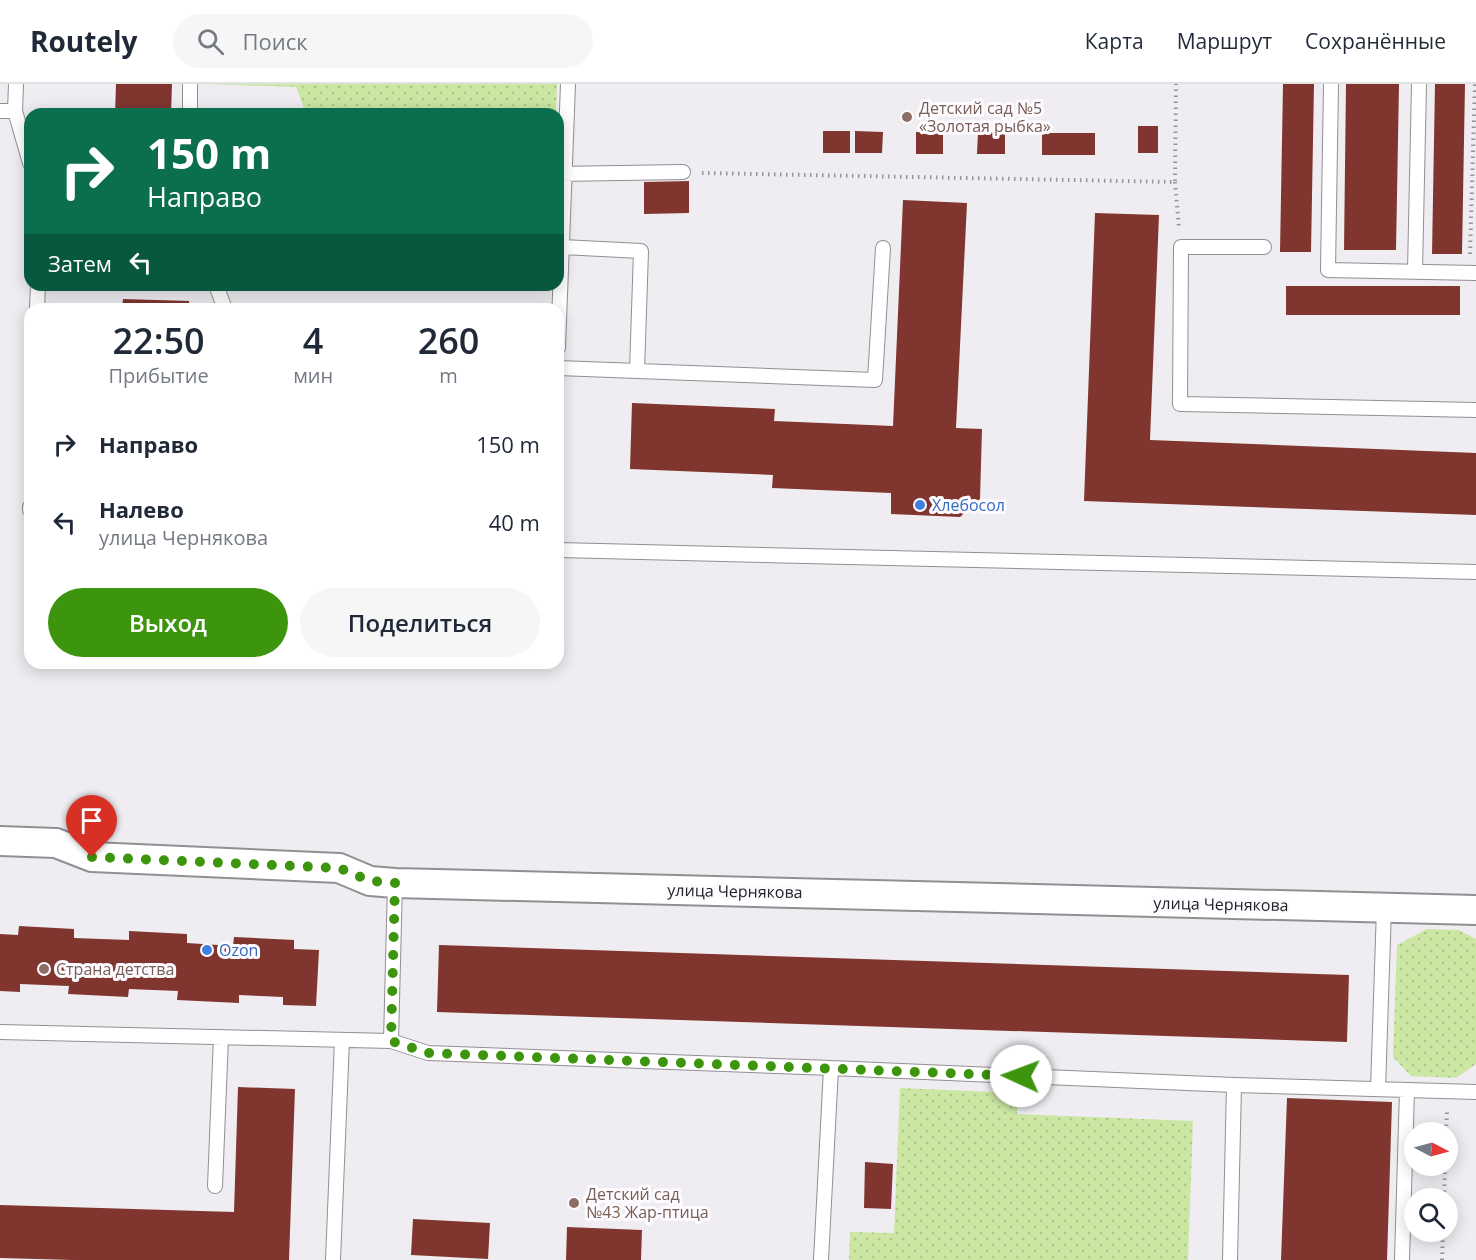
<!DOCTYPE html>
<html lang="ru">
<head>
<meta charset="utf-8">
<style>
	body { margin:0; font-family:"Open Sans",sans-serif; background:#f6f6f7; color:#1f2937; height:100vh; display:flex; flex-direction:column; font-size:22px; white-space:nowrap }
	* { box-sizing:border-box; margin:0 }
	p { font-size:20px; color:#747a83 }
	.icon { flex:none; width:33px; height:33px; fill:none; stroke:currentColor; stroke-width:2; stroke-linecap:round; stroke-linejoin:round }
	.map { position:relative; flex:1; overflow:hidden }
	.drawer { position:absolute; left:24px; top:219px; width:540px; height:366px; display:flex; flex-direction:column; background:#fff; border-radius:18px; box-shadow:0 3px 15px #0003 }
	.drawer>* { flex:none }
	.hud { position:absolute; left:24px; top:24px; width:540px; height:183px; border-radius:18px; box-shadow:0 3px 15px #0003; background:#0b6e4f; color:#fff; overflow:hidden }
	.needle { width:39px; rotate:96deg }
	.tools { position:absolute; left:1404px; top:1038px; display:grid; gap:12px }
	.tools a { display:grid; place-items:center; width:54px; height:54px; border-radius:50%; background:#fff; box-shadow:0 3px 15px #0003; font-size:30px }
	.pin { position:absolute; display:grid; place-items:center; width:51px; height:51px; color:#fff; margin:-62px -26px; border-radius:50% 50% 50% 0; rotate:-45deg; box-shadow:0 0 6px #0007 }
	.pin .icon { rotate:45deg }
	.me { position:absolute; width:66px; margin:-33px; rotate:272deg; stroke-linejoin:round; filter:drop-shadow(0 0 4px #0008) }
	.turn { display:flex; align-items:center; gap:21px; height:126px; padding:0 24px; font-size:27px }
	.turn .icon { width:78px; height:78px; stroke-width:2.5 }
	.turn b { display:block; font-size:42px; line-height:51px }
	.then { display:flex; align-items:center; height:57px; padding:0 24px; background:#0003; gap:12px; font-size:22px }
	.eta { display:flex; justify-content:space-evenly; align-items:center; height:102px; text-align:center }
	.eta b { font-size:36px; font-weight:600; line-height:42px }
	.button { display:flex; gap:12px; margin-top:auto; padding:12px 24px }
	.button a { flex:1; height:69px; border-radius:36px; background:#3c950c; color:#fff; font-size:24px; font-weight:600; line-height:69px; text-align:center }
	.button a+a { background:#f6f6f7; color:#1f2937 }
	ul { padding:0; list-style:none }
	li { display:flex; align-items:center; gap:18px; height:78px; padding:0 24px }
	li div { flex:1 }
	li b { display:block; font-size:22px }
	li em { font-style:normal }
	header { display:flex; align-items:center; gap:36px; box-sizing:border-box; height:84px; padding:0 30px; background:#fff; border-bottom:2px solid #e0e1e3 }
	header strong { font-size:28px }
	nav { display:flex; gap:33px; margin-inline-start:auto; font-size:21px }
	.search { width:420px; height:54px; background:#f6f6f7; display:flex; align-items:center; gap:15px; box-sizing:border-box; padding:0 21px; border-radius:33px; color:#747a83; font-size:22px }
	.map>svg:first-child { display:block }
	.grass { fill:url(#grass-dots) }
	.building { fill:#80362e }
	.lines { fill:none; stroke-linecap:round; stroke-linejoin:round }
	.service-casing { stroke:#918f92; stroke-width:16 }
	.minor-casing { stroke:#918f92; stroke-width:32 }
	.path { stroke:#959497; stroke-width:4; stroke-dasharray:1.5 4.5; stroke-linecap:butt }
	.service { stroke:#fff; stroke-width:14 }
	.minor { stroke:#fff; stroke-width:28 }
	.route { stroke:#3c950c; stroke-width:10; stroke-dasharray:0 18 }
	.education-dot { fill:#8d6e63; stroke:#fdfbff; stroke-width:2 }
	.shop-dot { fill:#3f7fe0; stroke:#fdfbff; stroke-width:2 }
	.labels { text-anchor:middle; stroke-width:6; stroke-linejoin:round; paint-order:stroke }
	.education-label { font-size:16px; fill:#785e54; stroke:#fdfbff; text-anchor:start }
	.shop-label { font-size:16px; fill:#366cbe; stroke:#fdfbff; text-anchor:start }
	.street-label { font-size:16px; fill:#232224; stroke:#fdfbff }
</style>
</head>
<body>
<header>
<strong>Routely</strong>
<div class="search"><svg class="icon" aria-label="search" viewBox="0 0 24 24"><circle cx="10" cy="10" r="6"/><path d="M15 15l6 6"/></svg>Поиск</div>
<nav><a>Карта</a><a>Маршрут</a><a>Сохранённые</a></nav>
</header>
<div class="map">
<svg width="1476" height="1176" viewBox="0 0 1476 1176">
	<defs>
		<pattern id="grass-dots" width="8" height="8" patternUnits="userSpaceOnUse" patternTransform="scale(1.5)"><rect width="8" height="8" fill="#cbe7a3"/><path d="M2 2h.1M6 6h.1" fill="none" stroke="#aec68c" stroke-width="1.8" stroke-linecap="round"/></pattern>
	</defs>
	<rect width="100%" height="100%" fill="#efedf1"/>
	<!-- grass -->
	<path class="grass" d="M206,0H557L556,30H306L296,3Z
		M1427,845L1459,846L1476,855V980L1456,994L1411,992L1393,973L1397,861Z
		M900,1004L1017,1009V1030L1193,1037L1188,1176H849L850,1148L894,1149Z"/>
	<!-- building -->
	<path class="building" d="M116,0H172L171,30H115Z
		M1283,0H1314L1311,168H1280Z
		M1346,0H1399L1396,166H1344Z
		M1435,0H1465L1462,170H1432Z
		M1138,42H1158V69H1138Z
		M823,47H850V69H823Z
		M855,47L883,48L882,69H855Z
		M916,48H943V70H916Z
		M978,48L1005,49V70H977Z
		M1042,49H1095V71H1042Z
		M689,97V129L644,130V98Z
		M903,116L967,119L956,344L982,345L980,415L960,433L891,430V409L772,404L773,391L630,385L632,319L775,325L774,337L893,342Z
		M1095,129L1159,131L1150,356L1476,369V431L1084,417Z
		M1286,202H1460V231H1286Z
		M123,215L189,217V225H122Z
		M19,842L74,845V854L129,856V847L187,850V859L233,862L234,853L294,856V865L319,866L316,922L283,921V913L239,911V919L177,916L178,907L129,905L128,913L68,910L69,902L20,900V908L0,907V850L18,851Z
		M439,861L1349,891L1347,958L437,928Z
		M238,1003L295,1005L289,1176H73L0,1174V1121L234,1128Z
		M1287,1014L1392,1018L1387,1176H1281Z
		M865,1078L893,1080L891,1125L864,1124Z
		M413,1135L490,1139L488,1175L411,1171Z
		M567,1143L642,1146L641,1176H566Z"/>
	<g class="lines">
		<defs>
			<path id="service" d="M16,0L15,27L30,79
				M1331,0L1328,186L1476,189
				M0,27H15
				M190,30V0
				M558,90L683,88
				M562,163L641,167L637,287
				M1264,163H1181L1180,320L1476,326
				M1415,187L1419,0
				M216,201L225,225
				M37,225L38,201
				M558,264L568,0
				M558,284L875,296L883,164
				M30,423V426
				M558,466L1476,488
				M0,948L391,957L428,969L831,984L1234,1001L1476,1008
				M391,957L395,799
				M1378,1005L1384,824
				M215,1102L221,953
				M333,1176L342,956
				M821,1176L831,984
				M1230,1176L1234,1001
				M1402,1176L1407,1006"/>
			<path id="minor" d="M0,757L56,759L92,773L339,784L370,797L395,799L1476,826"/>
		</defs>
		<!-- service casing -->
		<use href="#service" class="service-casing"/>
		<!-- minor casing -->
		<use href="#minor" class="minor-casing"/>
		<!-- path -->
		<path class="path" d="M702,89L1175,98L1176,0
			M1175,98L1179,144
			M1470,170L1475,0
			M1446,1048L1447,1028
			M1444,1114L1445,1082
			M1442,1176L1443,1148"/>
		<!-- service -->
		<use href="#service" class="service"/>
		<!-- minor -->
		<use href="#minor" class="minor"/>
	</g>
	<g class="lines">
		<!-- route -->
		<path class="route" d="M92,773L339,784L370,797L395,799L391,957L428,969L1021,992"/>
	</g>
	<!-- markers -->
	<g class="education-dot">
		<circle cx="907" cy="33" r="6"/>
		<circle cx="44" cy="885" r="6"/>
		<circle cx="574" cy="1119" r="6"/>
	</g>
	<g class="shop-dot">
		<circle cx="920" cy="421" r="6"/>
		<circle cx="207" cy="866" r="6"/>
	</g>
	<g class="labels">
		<!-- education labels -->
		<g class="education-label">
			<text x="919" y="30">Детский сад №5<tspan x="919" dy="18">«Золотая рыбка»</tspan></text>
			<text x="56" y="891">Страна детства</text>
			<text x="586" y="1116">Детский сад<tspan x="586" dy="18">№43 Жар-птица</tspan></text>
		</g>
		<!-- shop labels -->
		<g class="shop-label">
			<text x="932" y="427">Хлебосол</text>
			<text x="219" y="872">Ozon</text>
		</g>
		<!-- street labels -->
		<g class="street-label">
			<text transform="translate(735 807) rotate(1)" y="6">улица Чернякова</text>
			<text transform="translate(1221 820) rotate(1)" y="6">улица Чернякова</text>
		</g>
	</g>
</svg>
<div class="tools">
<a><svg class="needle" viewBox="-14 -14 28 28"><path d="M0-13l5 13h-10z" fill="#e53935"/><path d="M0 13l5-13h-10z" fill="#747a83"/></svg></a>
<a><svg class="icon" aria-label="search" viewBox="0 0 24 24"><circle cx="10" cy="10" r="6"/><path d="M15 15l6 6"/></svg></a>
</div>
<div class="pin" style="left:92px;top:773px;background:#d93025"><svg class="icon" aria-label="arrive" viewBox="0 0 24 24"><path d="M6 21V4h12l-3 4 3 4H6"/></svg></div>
<svg class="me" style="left:1021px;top:992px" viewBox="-20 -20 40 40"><circle r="19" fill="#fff"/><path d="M0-13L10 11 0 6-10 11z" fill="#3c950c"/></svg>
<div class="hud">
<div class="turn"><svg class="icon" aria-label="right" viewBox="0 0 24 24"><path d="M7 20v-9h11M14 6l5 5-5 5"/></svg><div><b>150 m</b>Направо</div></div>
<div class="then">Затем<svg class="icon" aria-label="left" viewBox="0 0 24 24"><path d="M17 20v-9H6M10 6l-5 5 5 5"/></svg></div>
</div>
<section class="drawer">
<div class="eta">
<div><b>22:50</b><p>Прибытие</p></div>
<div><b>4</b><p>мин</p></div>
<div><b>260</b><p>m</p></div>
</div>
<ul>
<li><svg class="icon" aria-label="right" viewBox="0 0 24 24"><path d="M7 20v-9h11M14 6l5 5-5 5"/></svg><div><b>Направо</b></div><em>150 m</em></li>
<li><svg class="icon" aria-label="left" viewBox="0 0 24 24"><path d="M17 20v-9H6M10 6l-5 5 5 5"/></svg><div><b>Налево</b><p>улица Чернякова</p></div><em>40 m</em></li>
</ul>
<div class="button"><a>Выход</a><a>Поделиться</a></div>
</section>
</div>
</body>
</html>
